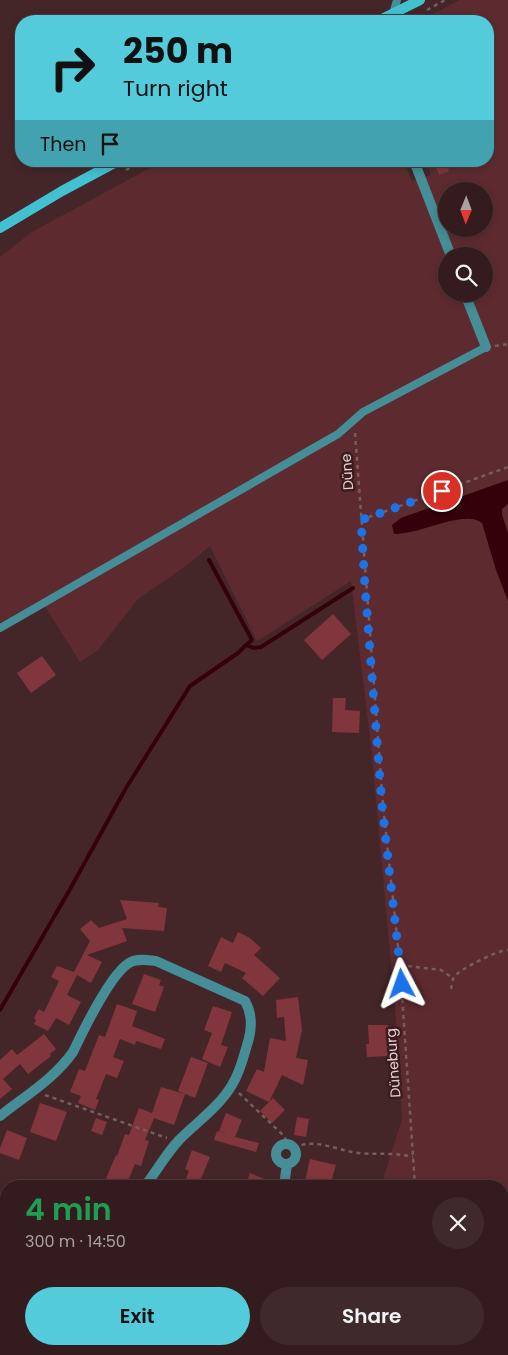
<!DOCTYPE html>
<html lang="en">
<head>
<meta charset="utf-8">
<style>
	body { margin:0; font-family:Poppins,sans-serif; background:#3f292b; color:#f1f3f6; height:100vh; display:flex; flex-direction:column; font-size:19px; white-space:nowrap }
	* { box-sizing:border-box; margin:0 }
	p { font-size:16px; color:#a9a1a4 }
	.icon { flex:none; width:28px; height:28px; fill:none; stroke:currentColor; stroke-width:2; stroke-linecap:round; stroke-linejoin:round }
	.map { position:relative; flex:1; overflow:hidden }
	.drawer { position:absolute; left:0px; top:1180px; width:509px; height:175px; display:flex; flex-direction:column; background:#341c1e; border-radius:20px 20px 0 0; box-shadow:0 2px 8px #0003,0 0 0 1px #4e3a3c }
	.drawer>* { flex:none }
	.top-card { position:absolute; left:15px; top:15px; width:479px; height:152px; border-radius:20px; box-shadow:0 2px 8px #0003,0 0 0 1px #4e3a3c; background:#53cbdb; color:#111; overflow:hidden }
	.needle { width:32px; rotate:181deg }
	.fabs { position:absolute; left:438px; top:182px; display:grid; gap:10px }
	.fabs a { display:grid; place-items:center; width:55px; height:55px; border-radius:50%; background:#341c1e; box-shadow:0 2px 8px #0003,0 0 0 1px #4e3a3c; font-size:25px }
	.pin { position:absolute; display:grid; place-items:center; width:42px; height:42px; color:#fff; margin:-21px; border:2px solid #fff; border-radius:50%; box-shadow:0 1px 5px #0007 }
	.me { position:absolute; width:55px; margin:-28px; rotate:356deg; stroke-linejoin:round; filter:drop-shadow(0 0 4px #0008) }
	.turn { display:flex; align-items:center; gap:18px; height:105px; padding:0 25px; font-size:22px }
	.turn .icon { width:65px; height:65px; stroke-width:2.5 }
	.turn b { display:block; font-size:35px; line-height:42px }
	.then { display:flex; align-items:center; height:48px; padding:0 25px; background:#0003; gap:10px; font-size:19px }
	.round { display:grid; place-items:center; flex:none; width:52px; height:52px; border-radius:26px; background:#3f292b }
	.headline { display:flex; align-items:center; justify-content:space-between; height:85px; padding:0 25px }
	h1 { font-size:30px; font-weight:600; line-height:38px; color:#1e9e55 }
	.action { display:flex; gap:10px; margin-top:auto; padding:10px 25px }
	.action a { flex:1; height:58px; border-radius:30px; background:#53cbdb; color:#111; font-size:20px; font-weight:600; line-height:58px; text-align:center }
	.action a+a { background:#3f292b; color:#f1f3f6 }
	.map>svg:first-child { display:block }
	.green { fill:#5d2b2f; fill-rule:evenodd }
	.water { fill:#340009 }
	.lines { fill:none; stroke-linecap:round; stroke-linejoin:round }
	.stream { stroke:#340009; stroke-width:4 }
	.building { fill:#80363c }
	.path { stroke:#785d5e; stroke-width:2.5; stroke-dasharray:4 4; stroke-linecap:butt }
	.lane { stroke:#458d97; stroke-width:8 }
	.street { stroke:#458d97; stroke-width:10 }
	.secondary { stroke:#42c1d2; stroke-width:10 }
	.route { stroke:#1a73e8; stroke-width:9; stroke-dasharray:0 16.2 }
	.labels { text-anchor:middle; stroke-width:5; stroke-linejoin:round; paint-order:stroke }
	.street-label { font-size:14px; fill:#e5d0d0; stroke:#3a1c1e }
</style>
</head>
<body>
<div class="map">
<svg width="508" height="1355" viewBox="0 0 508 1355">
	<rect width="100%" height="100%" fill="#452628"/>
	<!-- green -->
	<path class="green" d="M460,0H508V1355H333L334,1349H502V1186H381L402,1119L395,1007L371,745L351,581L257,641L210,546L190,563L138,599L97,651L80,662L41,600L0,623V257L32,232L163,161H404L412,181L431,175L427,161H488V21H419ZM446,191H484V229H446ZM446,256H484V294H446Z"/>
	<!-- water -->
	<path class="water" d="M508,480V504L502,509V514L508,533V601L496,570L482,523C479,521 475,519 471,519C449,517 419,534 394,534L392,525L401,518Z"/>
	<g class="lines">
		<!-- stream -->
		<path class="stream" d="M209,560L252,640L246,645
			M0,1010L69,891L126,788L190,686L238,653L246,645L254,648L261,647L353,588"/>
	</g>
	<!-- building -->
	<path class="building" d="M434,161H446L449,171L439,175Z
		M333,614L351,634L322,660L304,640Z
		M42,656L56,675L31,693L17,673Z
		M333,698H346L345,710L360,711L359,733L332,732Z
		M120,900L159,903L158,907L167,908L164,931L122,928L127,941L87,955L102,962L91,983L77,975L67,995L81,1002L69,1025L56,1018L48,1031L34,1024L36,1020L34,1018L39,1009L44,1012L59,981L51,977L57,966L74,972L90,941L80,929L91,920L99,928L127,919Z
		M238,932L250,938L261,948L254,955L280,978L263,996L242,978L246,973L225,963L221,972L208,966L221,937L233,943Z
		M144,974L161,980L159,985L164,987L155,1012L132,1004Z
		M298,997L302,1030L296,1058L308,1060L303,1085L282,1075L269,1102L246,1091L257,1069L264,1072L270,1038L286,1041L284,1017L277,1018L276,1000Z
		M117,1004L137,1011L132,1026L165,1039L161,1049L136,1041L135,1045L120,1039L113,1057L124,1061L117,1078L106,1074L96,1099L99,1100L95,1110L78,1103L81,1096L70,1092L79,1069L85,1071L99,1035L105,1037Z
		M213,1006L232,1012L221,1045L228,1047L220,1067L202,1059L212,1033L204,1030Z
		M368,1025H388L389,1056L367,1057L366,1044H369Z
		M44,1034L56,1049L50,1054L51,1056L28,1074L20,1064L3,1079L12,1089L0,1099V1060L12,1049L17,1055Z
		M191,1057L208,1063L195,1098L178,1091Z
		M161,1087L185,1094L174,1125L154,1118L145,1140L149,1141L141,1166L135,1164L126,1186H103L116,1155L117,1156L125,1134L129,1135L139,1108L152,1113Z
		M273,1098L285,1110L272,1123L260,1111Z
		M40,1103L67,1112L56,1141L30,1132Z
		M226,1113L242,1120L235,1137L259,1143L256,1152L214,1140L217,1131L228,1134L219,1131Z
		M297,1117L309,1119L306,1137L294,1135Z
		M96,1118L107,1122L102,1135L91,1131Z
		M7,1130L27,1138L19,1160L0,1153V1148Z
		M192,1150L210,1157L198,1186H183L189,1171L185,1169Z
		M310,1159L336,1165L330,1186L305,1181Z
		M250,1173L277,1184V1186H245Z"/>
	<g class="lines">
		<!-- path -->
		<path class="path" d="M427,10L445,0
			M126,170L142,161
			M495,346L508,344
			M355,433L383,805L400,965L415,1186
			M361,520L508,467
			M400,965L441,970L453,978
			M451,989C452,986 452,980 454,977C458,970 500,949 508,950
			M239,1093L285,1137L286,1143
			M45,1095L167,1138
			M294,1148C315,1137 338,1151 359,1153C378,1155 392,1152 413,1157
			M0,1306L6,1289
			M427,1349V1355"/>
		<!-- lane -->
		<path class="lane" d="M393,14L397,0
			M0,628L338,434L363,412L486,347"/>
		<!-- street -->
		<path class="street" d="M414,161L451,256
			M465,294L486,347
			M0,1116C25,1096 54,1079 73,1052C83,1031 111,974 129,963C137,958 148,960 156,961L245,1001C253,1015 252,1030 247,1045C243,1059 240,1072 232,1085C219,1107 197,1122 179,1140C166,1154 156,1172 145,1186
			M276 1154a10 10 0 1 1 20 0a10 10 0 1 1-20 0Z
			M284,1186L287,1164
			M0,1235L6,1237
			M140,1349L155,1355
			M241,1355L243,1349"/>
		<!-- secondary -->
		<path class="secondary" d="M378,21L420,0
			M0,228L62,191L118,161"/>
	</g>
	<g class="lines">
		<!-- route -->
		<path class="route" d="M402,984L382,805L365,587L361,520L442,491"/>
	</g>
	<g class="labels">
		<!-- street labels -->
		<g class="street-label">
			<text transform="translate(347 472) rotate(-94)" y="5">Düne</text>
			<text transform="translate(393 1063) rotate(-94)" y="5">Düneburg</text>
		</g>
	</g>
</svg>
<div class="fabs">
<a><svg class="needle" viewBox="-14 -14 28 28"><path d="M0-13l5 13h-10z" fill="#e53935"/><path d="M0 13l5-13h-10z" fill="#a9a1a4"/></svg></a>
<a><svg class="icon" aria-label="search" viewBox="0 0 24 24"><circle cx="10" cy="10" r="6"/><path d="M15 15l6 6"/></svg></a>
</div>
<div class="pin" style="left:442px;top:491px;background:#d93025"><svg class="icon" aria-label="arrive" viewBox="0 0 24 24"><path d="M6 21V4h12l-3 4 3 4H6"/></svg></div>
<svg class="me" style="left:402px;top:984px" viewBox="-20 -20 40 40"><path d="M0-17L14 15 0 8-14 15z" fill="#1a73e8" stroke="#fff" stroke-width="4"/></svg>
<div class="top-card">
<div class="turn"><svg class="icon" aria-label="right" viewBox="0 0 24 24"><path d="M7 20v-9h11M14 6l5 5-5 5"/></svg><div><b>250 m</b>Turn right</div></div>
<div class="then">Then<svg class="icon" aria-label="arrive" viewBox="0 0 24 24"><path d="M6 21V4h12l-3 4 3 4H6"/></svg></div>
</div>
<section class="drawer">
<div class="headline"><div><h1>4 min</h1><p>300 m · 14:50</p></div><a class="round"><svg class="icon" aria-label="close" viewBox="0 0 24 24"><path d="M6 6l12 12M18 6L6 18"/></svg></a></div>
<div class="action"><a>Exit</a><a>Share</a></div>
</section>
</div>
</body>
</html>
